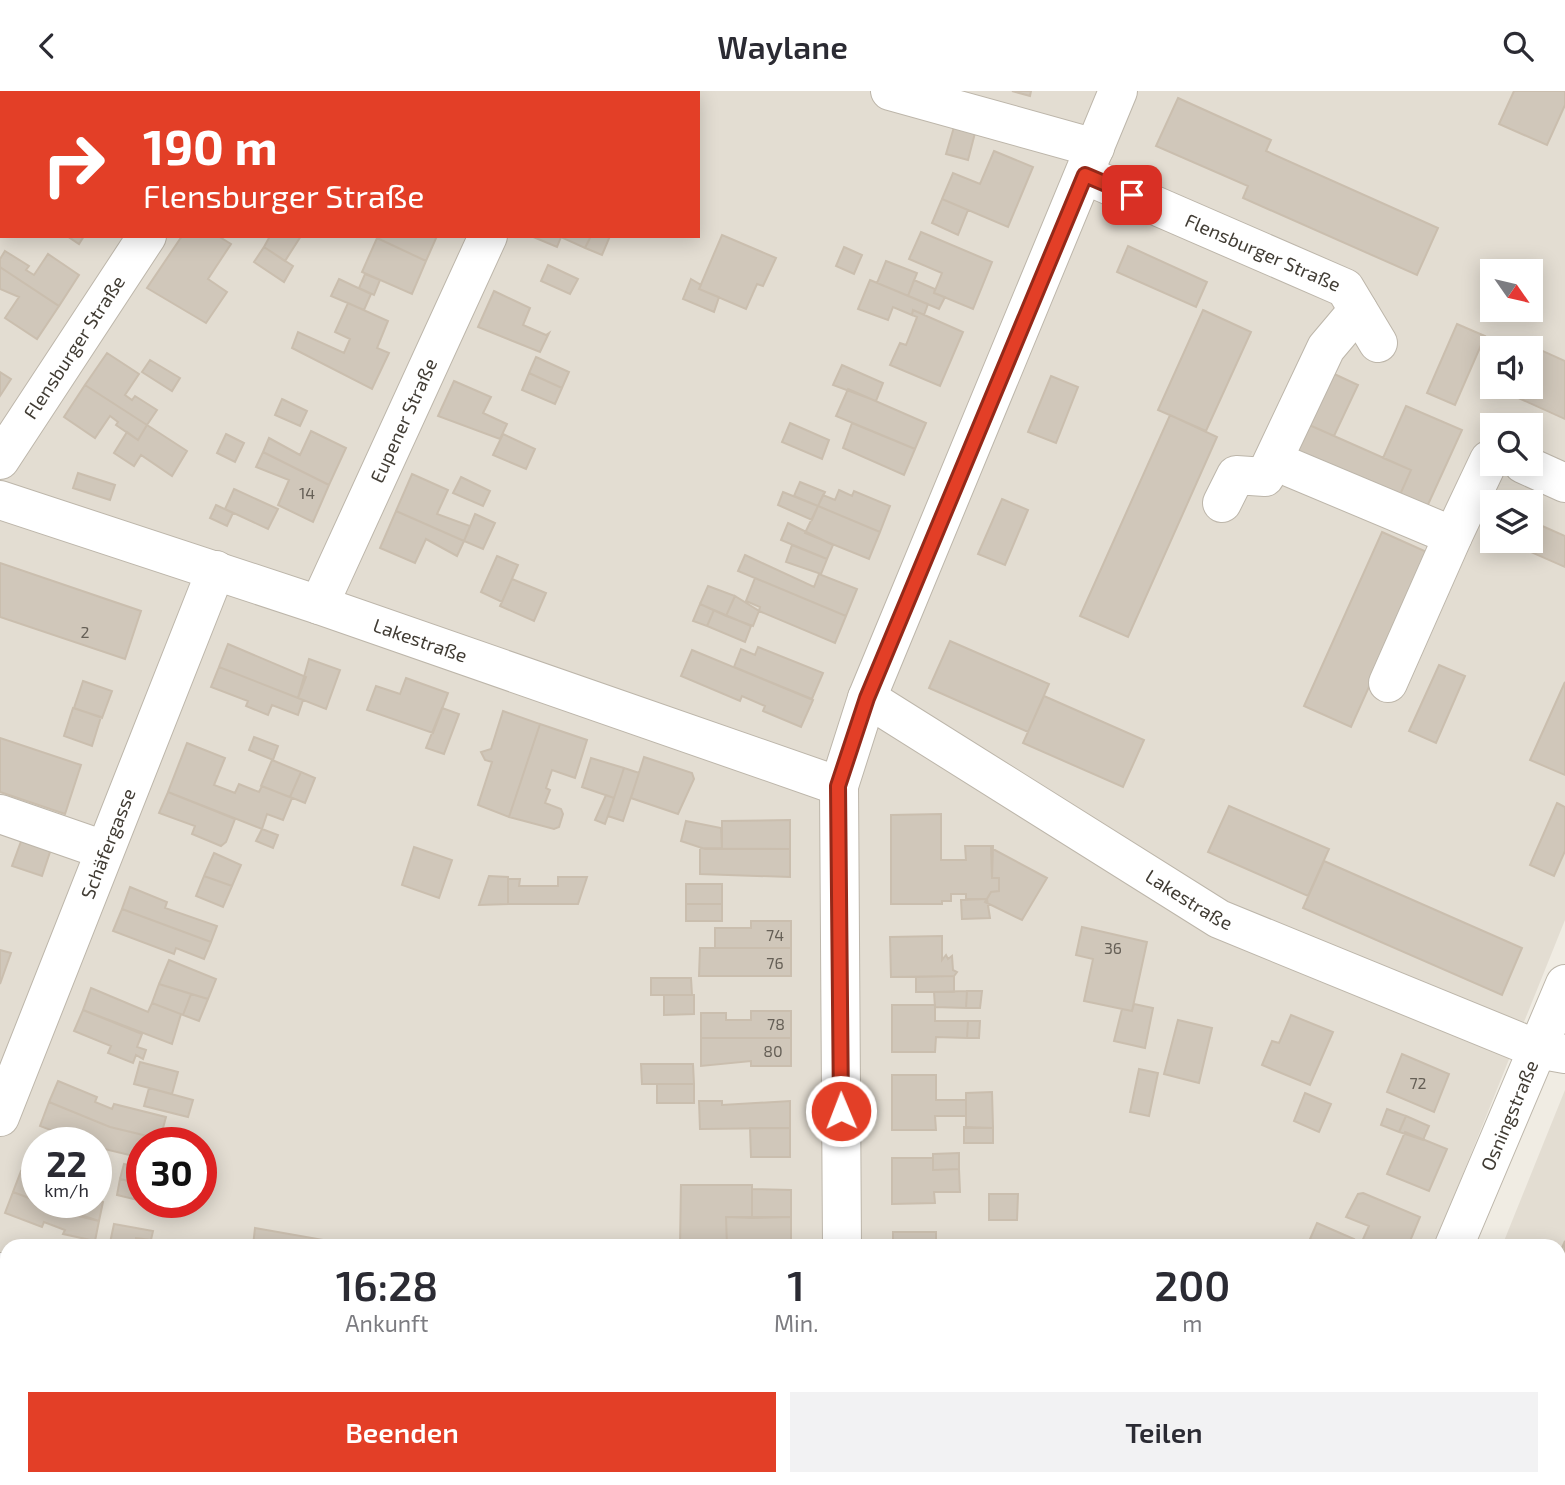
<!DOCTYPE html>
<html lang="de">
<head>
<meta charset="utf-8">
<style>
	body { margin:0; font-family:"Exo 2",sans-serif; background:#f2f2f3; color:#2b2b33; height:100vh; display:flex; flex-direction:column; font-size:26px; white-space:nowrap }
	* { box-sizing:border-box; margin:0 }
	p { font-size:23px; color:#7c7c81 }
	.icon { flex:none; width:38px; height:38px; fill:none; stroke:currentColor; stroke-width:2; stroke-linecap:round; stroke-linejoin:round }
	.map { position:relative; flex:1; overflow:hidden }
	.panel { position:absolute; left:0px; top:1148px; width:1566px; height:247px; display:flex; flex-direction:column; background:#fff; border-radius:21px 21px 0 0; box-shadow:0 4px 18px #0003 }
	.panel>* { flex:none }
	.guide { position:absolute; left:0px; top:0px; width:700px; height:147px; box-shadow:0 4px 18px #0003; background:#e33f27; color:#fff; overflow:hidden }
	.needle { width:46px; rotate:124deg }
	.controls { position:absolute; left:1480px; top:168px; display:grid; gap:14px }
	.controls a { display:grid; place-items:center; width:63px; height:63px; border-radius:0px; background:#fff; box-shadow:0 4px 18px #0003; font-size:35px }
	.speed { position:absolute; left:21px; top:1036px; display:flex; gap:14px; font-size:35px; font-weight:700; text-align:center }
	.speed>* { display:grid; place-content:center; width:91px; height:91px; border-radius:50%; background:#fff; box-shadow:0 4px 18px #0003; line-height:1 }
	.speed small { font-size:18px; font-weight:400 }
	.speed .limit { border:10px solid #d22; background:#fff; color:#111 }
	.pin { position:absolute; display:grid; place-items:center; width:60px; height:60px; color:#fff; margin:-30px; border-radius:14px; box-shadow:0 4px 10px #0006 }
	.me { position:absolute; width:77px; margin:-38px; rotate:359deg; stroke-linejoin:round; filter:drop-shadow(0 0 5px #0008) }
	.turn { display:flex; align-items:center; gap:24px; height:147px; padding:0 28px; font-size:32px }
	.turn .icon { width:91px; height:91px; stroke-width:2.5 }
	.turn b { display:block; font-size:49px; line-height:60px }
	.eta { display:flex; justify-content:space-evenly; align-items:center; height:119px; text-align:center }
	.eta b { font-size:42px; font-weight:600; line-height:49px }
	.primary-button { display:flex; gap:14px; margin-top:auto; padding:14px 28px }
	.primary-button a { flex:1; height:80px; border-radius:0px; background:#e33f27; color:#fff; font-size:28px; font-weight:600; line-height:80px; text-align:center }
	.primary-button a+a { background:#f2f2f3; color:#2b2b33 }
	header { display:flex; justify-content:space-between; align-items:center; height:91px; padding:0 28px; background:#fff; font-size:32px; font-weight:600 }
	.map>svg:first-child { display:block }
	.residential { fill:#e3ddd2; fill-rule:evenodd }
	.building { fill:#d0c7ba; stroke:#cabeae; stroke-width:2 }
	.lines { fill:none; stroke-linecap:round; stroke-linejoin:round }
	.minor-casing { stroke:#bdb6aa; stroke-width:40 }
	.minor { stroke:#fff; stroke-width:38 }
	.route-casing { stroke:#942919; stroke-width:18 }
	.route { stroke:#e33f27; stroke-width:12 }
	.labels { text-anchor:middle; stroke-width:6; stroke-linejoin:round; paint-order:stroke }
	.number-label { font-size:16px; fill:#655f56 }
	.street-label { font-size:19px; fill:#413c34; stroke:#fff }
</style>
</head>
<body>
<header><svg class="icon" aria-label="back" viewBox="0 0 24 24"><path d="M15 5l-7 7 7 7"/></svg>Waylane<svg class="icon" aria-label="search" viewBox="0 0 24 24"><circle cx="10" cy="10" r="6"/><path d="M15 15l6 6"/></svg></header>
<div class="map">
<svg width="1565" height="1394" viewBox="0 0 1565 1394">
	<rect width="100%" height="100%" fill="#f0ece3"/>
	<!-- residential -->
	<path class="residential" d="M10,0H1565V829L1434,1155H7V1388H1340L1337,1394H0V11L2,9V145H698V2ZM1493,180H1531V219H1493ZM1493,257H1531V296H1493ZM1493,334H1531V373H1493ZM1493,411H1531V450H1493ZM37,1052H96V1111H37ZM142,1052H201V1111H142Z
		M1565,999V1394H1406L1408,1388H1559V1155H1502Z"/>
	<!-- building -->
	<path class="building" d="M278,0H321L323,2H277Z
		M454,0H482V2Z
		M649,0H693L649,2Z
		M1012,0H1031L1030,5Z
		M1514,0H1565V14L1547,54L1499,33Z
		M1178,7L1271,49L1266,60L1438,137L1417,184L1243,107L1248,95L1156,55Z
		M954,36L975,42L968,69L946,63Z
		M994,60L1033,76L1008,136L942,108L953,82L980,93Z
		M0,104L2,105V136L0,134Z
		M942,108L968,119L958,144L932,132Z
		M921,141L992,171L973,218L934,202L942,182L909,168Z
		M722,144L776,167L763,195L757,193L746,218L699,198Z
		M67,145H84L79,153Z
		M182,145H218L231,153L208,188L227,201L206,232L147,197Z
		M301,145L285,170L264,156L270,145Z
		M378,145H437L426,170L377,147Z
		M531,145H591L585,157L561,146L557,156Z
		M591,145H610L602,164L585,157Z
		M377,147L426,170L412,203L362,181Z
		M1128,155L1207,191L1196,216L1117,181Z
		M264,156L293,175L284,191L254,171Z
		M844,156L862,164L854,183L836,175Z
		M5,160L29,175L26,179L34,184L48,163L79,184L59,215L0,176V168Z
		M886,170L917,182L908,205L877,192Z
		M548,174L578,188L570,203L541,190Z
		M0,176L59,215L37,248L5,227L19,206L0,198Z
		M365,183L380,189L374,204L359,197Z
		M339,188L371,203L364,219L331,205Z
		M691,188L701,194L699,198L719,206L714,221L683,208Z
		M870,189L928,213L924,224L913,219L912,224L893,216L888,229L858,218Z
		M914,189L935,198L934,202L945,206L939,218L908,205Z
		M494,200L530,217L523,234L546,244L549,242L540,261L478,236Z
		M348,212L388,230L377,257L389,262L372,298L292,257L298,241L344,262L350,248L335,241Z
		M913,219L963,241L940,295L890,274L900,252L906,254L917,226L912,224Z
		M1203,219L1251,241L1206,340L1158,319Z
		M1457,233L1485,245L1455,314L1427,302Z
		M1514,247L1565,270V328L1494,296H1531V257H1509Z
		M107,262L139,283L125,304L132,309L135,305L157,319L147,334L85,294Z
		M536,266L569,281L562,297L529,282Z
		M150,269L180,287L172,300L142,281Z
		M842,274L883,292L876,310L833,294Z
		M0,281L11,288L0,305Z
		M1330,281L1358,294L1334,345L1307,333Z
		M529,282L562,297L555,313L522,299Z
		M1051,285L1078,296L1056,352L1028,341Z
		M454,290L491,306L483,322L507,333L500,348L438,325Z
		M85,294L147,334L138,349L116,334L118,331L110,325L95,347L64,326Z
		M848,298L926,332L915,358L836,325Z
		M282,308L307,320L300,335L275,324Z
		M1406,315L1462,339L1426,418L1399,406L1411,379L1383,367Z
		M1170,324L1217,346L1128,546L1080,525Z
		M790,332L829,349L822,368L782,351Z
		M852,332L915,358L904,384L843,357Z
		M1307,333L1411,379L1399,406L1295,360Z
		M147,334L187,360L172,385L141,364L134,375L114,362L127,341L138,349Z
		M311,340L346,357L329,394L263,361L269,347L300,364Z
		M226,343L244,352L235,371L217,362Z
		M503,343L535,358L526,378L493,364Z
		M263,361L329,394L313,431L278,414L289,389L256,376Z
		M78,382L115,394L110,409L73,397Z
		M412,383L448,399L437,423L470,435L464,450L396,420Z
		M461,386L490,400L483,415L453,402Z
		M800,391L825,401L818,415L794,405Z
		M234,398L278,418L268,438L225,418Z
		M839,399L852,405L854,400L890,415L880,441L818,415L823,404L835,409Z
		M783,401L818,415L812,429L778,414Z
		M1002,408L1028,419L1005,474L978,463Z
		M216,414L233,422L227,435L210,427Z
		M818,415L880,441L869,468L805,442Z
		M396,420L464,450L457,465L426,448L415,472L380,457Z
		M475,423L495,432L483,458L464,450Z
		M1531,430L1565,445V476L1506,450H1531Z
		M788,432L833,454L827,468L781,449Z
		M1382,441L1429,462L1351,636L1304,615Z
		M792,454L827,468L821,483L786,471Z
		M745,464L814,496L819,483L857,498L846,525L738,480Z
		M497,465L518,474L502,511L481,501Z
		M0,472L141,520L125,568L0,526Z
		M755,487L846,525L835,552L759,520L760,516L746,510Z
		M512,488L546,502L534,530L500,515Z
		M708,495L735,505L726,525L700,513Z
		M735,505L759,520L753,535L726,525Z
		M700,513L714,519L707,535L693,530Z
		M714,519L751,535L745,551L707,535Z
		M950,550L1049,593L1028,641L929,597Z
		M228,553L306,586L298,607L219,576Z
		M758,556L823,582L812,608L734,576L741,558L755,564Z
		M692,559L813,609L801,636L763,620L765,615L742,605L740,610L681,585Z
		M309,568L340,579L326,618L298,607Z
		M1439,574L1465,585L1436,652L1409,640Z
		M219,576L303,609L298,624L272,614L268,624L246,615L248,610L211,596Z
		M406,587L448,602L433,642L367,619L376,595L400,603Z
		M83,590L112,600L102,627L74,617Z
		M1565,591V684L1530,669Z
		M1044,605L1144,649L1123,696L1023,652Z
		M73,617L101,626L92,655L64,645Z
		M442,617L459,623L444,663L426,657Z
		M503,620L540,633L509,726L478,714L492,671L485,669L481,661L491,658Z
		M540,633L587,649L575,687L552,679L546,697L550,699L545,712L561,718L563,723L559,736L554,738L509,726Z
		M254,646L278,655L273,669L249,659Z
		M0,647L81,674L65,723L0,701Z
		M187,652L225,667L214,694L235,702L239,693L259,701L262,695L292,707L283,729L267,723L262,738L168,701Z
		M644,666L692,682L694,688L678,723L631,707Z
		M591,667L624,677L614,707L582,696Z
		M272,669L301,681L290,706L261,695Z
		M624,677L639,682L623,730L608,725Z
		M301,681L315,687L305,712L290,706Z
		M168,701L235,728L226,751L221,755L192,743L195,735L159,722Z
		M606,704L614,707L605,733L595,729Z
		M1557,712L1565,716V760L1554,785L1530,774Z
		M1229,715L1329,758L1308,805L1208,761Z
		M941,723V769H966L965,755H993L992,787H999V800L991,801L987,808H966V803H951V810H942V813H891V724Z
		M790,729V758H722V730Z
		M686,730L721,737L722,758H705L681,750Z
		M262,738L278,744L273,757L256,750Z
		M23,745L52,755L42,785L12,775Z
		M414,756L452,769L439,807L402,794Z
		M700,757L790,758V786L700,783Z
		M991,757L1047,787L1022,829L985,811L991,801L999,800V787H992Z
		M214,762L241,774L232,795L204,785Z
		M1324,770L1522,857L1502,904L1303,817Z
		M204,785L232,795L223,816L196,805Z
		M489,785L508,786V813L479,814Z
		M558,786H587L578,813H508V788H520L519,795H558Z
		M686,793H722V813H686Z
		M130,796L167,811L165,817L217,835L211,851L122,818Z
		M987,808L990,827L962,828L961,809Z
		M686,813H722V830H686Z
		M122,818L211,851L204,868L176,857L174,863L113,840Z
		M751,830H791V857H715V837H751Z
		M1082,836L1147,851L1132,920L1084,910L1093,868L1076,864Z
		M942,845V869L946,864L948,868L952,865L953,879L957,881L954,885L891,886L890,846Z
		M700,857H791V885H699Z
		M0,859L11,862L0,893Z
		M169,869L216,888L208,908L159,893Z
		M954,885V901H916V886Z
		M651,887H691L692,904H651Z
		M159,893L191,903L183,924L152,912Z
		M91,897L148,921L152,912L181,923L172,953L83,919Z
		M967,900H982L980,917H966Z
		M967,900L966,917L935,916L934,901Z
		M191,903L208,908L199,930L183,924Z
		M664,904H694V923L664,924Z
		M1134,913L1153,917L1145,957L1114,950L1122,918L1132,920Z
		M892,914H935V930H968L967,947L936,946L935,961H892Z
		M83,919L142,943L137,956L146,959L143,968L136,964L133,972L108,962L111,955L74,940Z
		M751,920H791V947H701V922H726V929H751Z
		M1291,924L1333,941L1310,994L1262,974L1272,950L1279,952Z
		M1178,929L1212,937L1199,992L1164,983Z
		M968,930H980L979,947H967Z
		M701,947H791V975H751V970L701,975Z
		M1402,963L1449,983L1434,1021L1387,1001Z
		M140,971L178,981L172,1003L134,993Z
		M641,973H693L694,993H642Z
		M1139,978L1158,982L1149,1025L1130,1021Z
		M892,984H936V1009H966V1025H935L936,1039H892Z
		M58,990L97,1006L95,1011L112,1018L114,1013L166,1026L160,1048L110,1036L49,1011Z
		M657,993H694V1012H657Z
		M149,997L193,1009L188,1026L144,1015Z
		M992,1001L993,1037H966V1002Z
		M1305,1002L1331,1013L1319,1041L1294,1030Z
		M699,1010H722V1014L790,1010V1037L700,1038Z
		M49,1011L110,1036L160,1048L159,1052H142V1067L96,1056V1052L75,1044L74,1048L40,1035Z
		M1387,1018L1406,1025L1399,1041L1381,1034Z
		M1406,1025L1429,1035L1423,1049L1399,1041Z
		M964,1036L993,1037V1052H964Z
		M750,1037H790V1066H751Z
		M1405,1041L1447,1058L1429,1100L1387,1083Z
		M959,1062V1078L933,1079V1063Z
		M892,1067H933V1079L959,1078L960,1101H934L935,1112L892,1113Z
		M124,1073L142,1077V1093L120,1088Z
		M21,1080L37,1086V1110L13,1101Z
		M120,1088L142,1093V1110L117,1104Z
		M681,1094H752V1127L726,1126L727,1155H680Z
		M752,1098L791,1099V1126L752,1127Z
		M13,1101L74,1124L99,1130L95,1150L63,1143L65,1139L44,1131L42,1136L5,1122Z
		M1363,1102L1420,1126L1408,1155H1360L1369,1135L1346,1126L1358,1103Z
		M989,1103H1018L1017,1129H989Z
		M96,1109L103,1111L99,1130L40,1111H96Z
		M726,1126H791V1154L727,1155Z
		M1317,1132L1354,1148L1351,1155H1326L1310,1148Z
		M114,1133L153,1140L151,1149L136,1147L135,1155L110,1152Z
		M255,1137L335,1151V1155H253Z
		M893,1141H936V1155H893Z
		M1310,1148L1326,1155H1307Z
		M1565,1150V1182L1559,1180V1164Z
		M1559,1218L1565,1220V1302L1559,1300Z
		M0,1269L7,1272V1298L0,1315Z
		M1559,1300L1565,1302V1321L1559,1319Z
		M0,1316L7,1319V1335L0,1334Z
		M1559,1348L1565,1351V1363L1559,1377Z
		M0,1365L7,1366V1388H45L43,1394H0Z
		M235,1388L254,1391L253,1394H233Z
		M690,1388H792V1394H690Z
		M891,1388H943V1394H891Z
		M1210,1388H1233L1231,1394H1217L1208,1390Z
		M1233,1388H1257L1272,1394H1231Z
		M1519,1388H1555L1552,1394H1522L1524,1390Z
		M971,1389H1001V1394H971Z"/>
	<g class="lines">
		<defs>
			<g id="minor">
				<path d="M890,0L1095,57"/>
				<path d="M241,2L243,0"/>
				<path d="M553,2L554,0"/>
				<path id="s1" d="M1085,84L1345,197L1378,252"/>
				<path id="s2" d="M0,369L147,145"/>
				<path d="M1523,373L1565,392"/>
				<path d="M1291,377L1453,445L1489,369L1493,368"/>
				<path id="s3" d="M0,409L319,514L839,695"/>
				<path d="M1222,412L1236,384L1265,386L1326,257L1358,219"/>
				<path id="s4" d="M319,514L488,145"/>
				<path d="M1388,592L1453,445"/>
				<path id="s5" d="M867,607L1219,828L1537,958L1565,963"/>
				<path d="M0,723L104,759"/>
				<path id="s6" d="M0,1026L216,479"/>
				<path d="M842,1155L839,695L867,607L1118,0"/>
				<path id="s7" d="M1454,1155L1565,893"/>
				<path d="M0,1181L7,1182"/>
				<path d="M844,1388V1394"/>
				<path d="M1354,1394L1357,1388"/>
			</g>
		</defs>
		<!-- minor casing -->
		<use href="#minor" class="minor-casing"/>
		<!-- minor -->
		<use href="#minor" class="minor"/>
	</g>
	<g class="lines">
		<defs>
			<path id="route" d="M841,1020L838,695L867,607L1085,84L1132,104"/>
		</defs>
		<!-- route casing -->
		<use href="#route" class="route-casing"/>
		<!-- route -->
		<use href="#route" class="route"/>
	</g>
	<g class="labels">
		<!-- number labels -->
		<g class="number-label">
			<text x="307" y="408">14</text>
			<text x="85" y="547">2</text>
			<text x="775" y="850">74</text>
			<text x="1113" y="863">36</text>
			<text x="775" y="878">76</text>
			<text x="776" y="939">78</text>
			<text x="773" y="966">80</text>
			<text x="1418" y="998">72</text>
		</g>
		<!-- street labels -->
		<g class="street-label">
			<text dy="7" stroke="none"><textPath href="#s1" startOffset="194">Flensburger Straße</textPath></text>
			<text dy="7" stroke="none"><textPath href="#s2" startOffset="135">Flensburger Straße</textPath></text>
			<text dy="7" stroke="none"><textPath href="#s4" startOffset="203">Eupener Straße</textPath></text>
			<text dy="7" stroke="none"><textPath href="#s3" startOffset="443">Lakestraße</textPath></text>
			<text dy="7" stroke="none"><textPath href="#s6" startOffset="294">Schäfergasse</textPath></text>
			<text dy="7" stroke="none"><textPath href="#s5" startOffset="380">Lakestraße</textPath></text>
			<text dy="7" stroke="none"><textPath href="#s7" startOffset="142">Osningstraße</textPath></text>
		</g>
	</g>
</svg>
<div class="controls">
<a><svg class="needle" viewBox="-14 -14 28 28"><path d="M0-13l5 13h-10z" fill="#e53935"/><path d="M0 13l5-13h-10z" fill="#7c7c81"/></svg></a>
<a><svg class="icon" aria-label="sound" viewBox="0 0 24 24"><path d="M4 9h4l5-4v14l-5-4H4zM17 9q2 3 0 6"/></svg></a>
<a><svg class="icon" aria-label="search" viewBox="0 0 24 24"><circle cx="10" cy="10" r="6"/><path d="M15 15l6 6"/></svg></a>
<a><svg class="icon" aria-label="layers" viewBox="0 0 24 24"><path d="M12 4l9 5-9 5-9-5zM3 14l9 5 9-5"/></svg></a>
</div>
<div class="speed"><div>22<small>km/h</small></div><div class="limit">30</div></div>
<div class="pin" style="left:1132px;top:104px;background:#d93025"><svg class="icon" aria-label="arrive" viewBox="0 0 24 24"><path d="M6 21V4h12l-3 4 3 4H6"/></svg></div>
<svg class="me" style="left:841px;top:1020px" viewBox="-20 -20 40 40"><circle r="17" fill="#e33f27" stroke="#fff" stroke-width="3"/><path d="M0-11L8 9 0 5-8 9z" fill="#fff"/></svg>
<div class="guide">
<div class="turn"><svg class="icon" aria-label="right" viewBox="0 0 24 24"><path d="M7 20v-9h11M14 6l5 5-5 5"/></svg><div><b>190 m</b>Flensburger Straße</div></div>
</div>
<section class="panel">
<div class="eta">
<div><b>16:28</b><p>Ankunft</p></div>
<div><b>1</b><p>Min.</p></div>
<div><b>200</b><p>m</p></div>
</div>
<div class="primary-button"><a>Beenden</a><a>Teilen</a></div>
</section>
</div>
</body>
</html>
